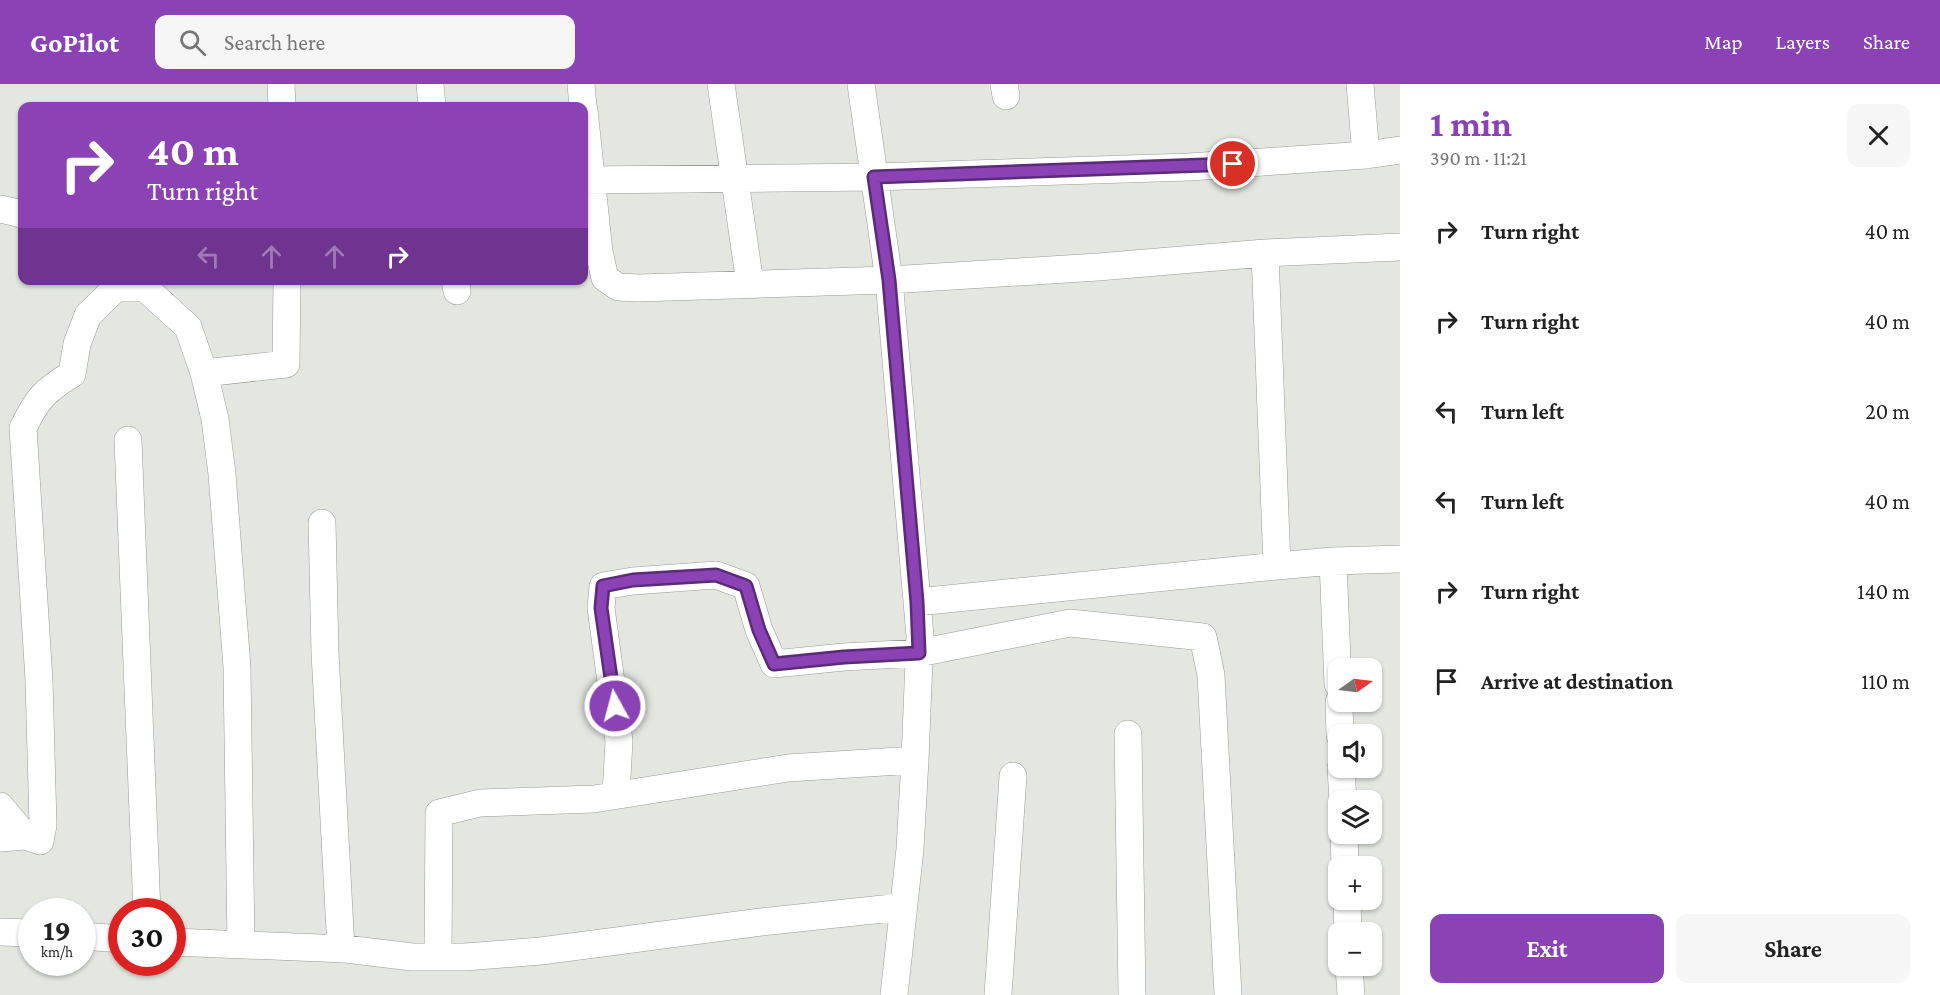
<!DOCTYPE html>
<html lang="en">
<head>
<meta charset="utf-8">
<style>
	body { margin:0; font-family:"Crimson Pro",serif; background:#f6f6f6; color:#222; height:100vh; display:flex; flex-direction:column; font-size:22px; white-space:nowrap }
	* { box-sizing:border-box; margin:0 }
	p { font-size:20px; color:#767676 }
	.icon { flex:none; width:33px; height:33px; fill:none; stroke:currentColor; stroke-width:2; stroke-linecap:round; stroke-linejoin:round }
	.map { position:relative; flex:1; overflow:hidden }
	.panel { display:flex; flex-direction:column; background:#fff; width:540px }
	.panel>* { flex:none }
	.banner { position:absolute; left:18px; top:18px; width:570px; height:183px; border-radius:12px; box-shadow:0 2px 4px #0004; background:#8a42b5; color:#fff; overflow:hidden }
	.needle { width:39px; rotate:76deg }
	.buttons { position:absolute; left:1328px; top:574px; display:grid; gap:12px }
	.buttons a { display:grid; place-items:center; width:54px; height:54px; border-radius:12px; background:#fff; box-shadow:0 2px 4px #0004; font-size:30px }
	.speed { position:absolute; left:18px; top:814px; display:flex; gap:12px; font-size:30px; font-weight:700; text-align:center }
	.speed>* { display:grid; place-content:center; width:78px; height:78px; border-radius:50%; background:#fff; box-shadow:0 2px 4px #0004; line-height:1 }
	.speed small { font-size:15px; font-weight:400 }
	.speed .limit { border:9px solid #d22; background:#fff; color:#111 }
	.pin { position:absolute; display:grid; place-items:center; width:51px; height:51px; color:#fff; margin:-26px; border:3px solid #fff; border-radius:50%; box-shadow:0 2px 6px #0007 }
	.me { position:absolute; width:66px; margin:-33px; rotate:353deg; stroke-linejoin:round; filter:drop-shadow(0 0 4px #0008) }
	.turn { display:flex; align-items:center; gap:21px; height:126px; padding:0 30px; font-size:27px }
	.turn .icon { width:78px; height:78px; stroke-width:2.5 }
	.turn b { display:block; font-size:42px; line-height:51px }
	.lanes { display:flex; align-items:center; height:57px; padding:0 30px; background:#0003; justify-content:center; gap:30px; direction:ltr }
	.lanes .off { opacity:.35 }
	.round { display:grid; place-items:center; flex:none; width:63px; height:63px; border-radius:12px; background:#f6f6f6 }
	.head { display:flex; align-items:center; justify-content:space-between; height:102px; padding:0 30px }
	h1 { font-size:36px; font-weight:700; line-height:45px; color:#8a42b5 }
	.button { display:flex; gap:12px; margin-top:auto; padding:12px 30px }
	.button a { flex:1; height:69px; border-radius:12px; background:#8a42b5; color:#fff; font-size:24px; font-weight:700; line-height:69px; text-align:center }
	.button a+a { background:#f6f6f6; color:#222 }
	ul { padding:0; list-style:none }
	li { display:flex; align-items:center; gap:18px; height:90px; padding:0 30px }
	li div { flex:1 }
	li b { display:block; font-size:22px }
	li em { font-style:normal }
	header { display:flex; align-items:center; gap:36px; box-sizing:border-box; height:84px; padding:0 30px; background:#8a42b5; color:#fff }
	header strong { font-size:28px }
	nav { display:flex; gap:33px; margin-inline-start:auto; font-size:21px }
	.search { width:420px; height:54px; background:#f6f6f6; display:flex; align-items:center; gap:15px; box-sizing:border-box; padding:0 21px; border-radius:12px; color:#767676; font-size:22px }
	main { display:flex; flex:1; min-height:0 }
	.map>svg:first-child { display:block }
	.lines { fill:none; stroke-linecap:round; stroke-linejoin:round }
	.minor-casing { stroke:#979b94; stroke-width:28 }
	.minor { stroke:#fff; stroke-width:27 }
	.route-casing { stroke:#5a2b76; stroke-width:15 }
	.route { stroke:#8a42b5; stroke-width:10 }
</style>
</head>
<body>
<header>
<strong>GoPilot</strong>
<div class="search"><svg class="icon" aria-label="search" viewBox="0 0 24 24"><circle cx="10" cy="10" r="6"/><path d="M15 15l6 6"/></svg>Search here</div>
<nav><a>Map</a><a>Layers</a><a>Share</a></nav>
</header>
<main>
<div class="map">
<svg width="1400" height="911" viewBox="0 0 1400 911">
	<rect width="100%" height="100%" fill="#e3e7e0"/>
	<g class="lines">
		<defs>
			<path id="minor" d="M281,0L282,22
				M430,0L432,22
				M581,0L583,22
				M721,0L750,200
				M861,0L889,196L920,552L915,676L910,765L894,911
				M1004,0L1006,12
				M584,26L599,168L605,194L618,203L639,204L889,196L1098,183L1265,169L1400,163
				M1366,71L1400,66
				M584,96L874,93L1189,83L1366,71L1360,0
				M0,125L22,130
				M1265,169L1277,482
				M455,196L457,207
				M204,289L286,280L287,196
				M128,356L147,828
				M322,439L325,569L341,865
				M1333,477L1338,600
				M917,518L1277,482L1333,477L1400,475
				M1339,618L1340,651
				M1128,650L1132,911
				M1341,684L1343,717
				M616,711L619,657L601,524L603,502L633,497L716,491L746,502L759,546L774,580L844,573L919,569L1070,539L1203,553L1211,591L1228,911
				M0,722L25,752
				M1344,750L1345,783
				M0,754L25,752L40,757L43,741L39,596L23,344C37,315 44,307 72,290L77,260L88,231L116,204H145L188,243L204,289L215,335L222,390L237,583L241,861
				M1347,816L1348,849
				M0,848L32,849
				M82,852L122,855
				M172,858L346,865L412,873H465L541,867L761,838L902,823
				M438,873L439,729L480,719L594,715L788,684L915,676
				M1349,882L1351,911
				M998,911L1013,692"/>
		</defs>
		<!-- minor casing -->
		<use href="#minor" class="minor-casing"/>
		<!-- minor -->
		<use href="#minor" class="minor"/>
	</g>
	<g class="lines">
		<defs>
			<path id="route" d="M615,622L601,524L603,502L633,496L716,491L746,502L759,546L774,580L844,573L919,569L917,518L889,196L874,93L1233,80"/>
		</defs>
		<!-- route casing -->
		<use href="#route" class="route-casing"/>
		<!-- route -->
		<use href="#route" class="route"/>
	</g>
</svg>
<div class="buttons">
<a><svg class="needle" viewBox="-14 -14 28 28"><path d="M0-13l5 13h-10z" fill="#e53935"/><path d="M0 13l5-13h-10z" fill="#767676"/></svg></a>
<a><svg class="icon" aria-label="sound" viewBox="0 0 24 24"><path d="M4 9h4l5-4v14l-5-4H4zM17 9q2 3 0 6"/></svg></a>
<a><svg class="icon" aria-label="layers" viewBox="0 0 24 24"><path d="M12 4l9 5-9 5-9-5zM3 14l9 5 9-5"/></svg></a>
<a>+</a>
<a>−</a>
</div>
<div class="speed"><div>19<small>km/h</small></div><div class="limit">30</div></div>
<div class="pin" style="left:1233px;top:80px;background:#d93025"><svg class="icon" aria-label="arrive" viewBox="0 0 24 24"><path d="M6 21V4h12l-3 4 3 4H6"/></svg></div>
<svg class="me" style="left:615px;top:622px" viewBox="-20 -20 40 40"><circle r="17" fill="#8a42b5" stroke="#fff" stroke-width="3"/><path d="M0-11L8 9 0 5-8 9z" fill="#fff"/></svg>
<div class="banner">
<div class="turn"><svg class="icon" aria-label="right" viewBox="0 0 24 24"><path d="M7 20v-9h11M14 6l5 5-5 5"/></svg><div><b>40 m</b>Turn right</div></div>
<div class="lanes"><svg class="icon off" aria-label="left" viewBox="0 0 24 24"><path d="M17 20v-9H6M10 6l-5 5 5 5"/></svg><svg class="icon off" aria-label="ahead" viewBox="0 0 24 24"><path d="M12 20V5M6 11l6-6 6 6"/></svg><svg class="icon off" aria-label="ahead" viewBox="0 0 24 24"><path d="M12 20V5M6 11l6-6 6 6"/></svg><svg class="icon" aria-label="right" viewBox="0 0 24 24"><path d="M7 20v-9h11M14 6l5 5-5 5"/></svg></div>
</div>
</div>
<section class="panel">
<div class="head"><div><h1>1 min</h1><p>390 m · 11:21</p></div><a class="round"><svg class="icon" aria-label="close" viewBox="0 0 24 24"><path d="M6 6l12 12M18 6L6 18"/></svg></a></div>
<ul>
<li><svg class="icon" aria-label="right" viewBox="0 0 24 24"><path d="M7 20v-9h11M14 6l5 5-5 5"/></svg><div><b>Turn right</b></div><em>40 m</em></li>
<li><svg class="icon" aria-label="right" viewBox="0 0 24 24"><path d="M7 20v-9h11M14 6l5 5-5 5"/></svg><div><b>Turn right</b></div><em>40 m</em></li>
<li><svg class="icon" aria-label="left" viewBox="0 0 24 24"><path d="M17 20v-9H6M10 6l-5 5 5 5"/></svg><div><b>Turn left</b></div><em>20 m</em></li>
<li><svg class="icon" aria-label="left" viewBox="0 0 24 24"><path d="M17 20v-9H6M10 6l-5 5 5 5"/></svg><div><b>Turn left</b></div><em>40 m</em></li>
<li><svg class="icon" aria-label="right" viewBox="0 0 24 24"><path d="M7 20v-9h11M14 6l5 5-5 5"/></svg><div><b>Turn right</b></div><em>140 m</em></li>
<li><svg class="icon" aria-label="arrive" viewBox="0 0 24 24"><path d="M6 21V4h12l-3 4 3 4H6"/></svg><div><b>Arrive at destination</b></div><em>110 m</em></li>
</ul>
<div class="button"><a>Exit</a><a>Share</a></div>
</section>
</main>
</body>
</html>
